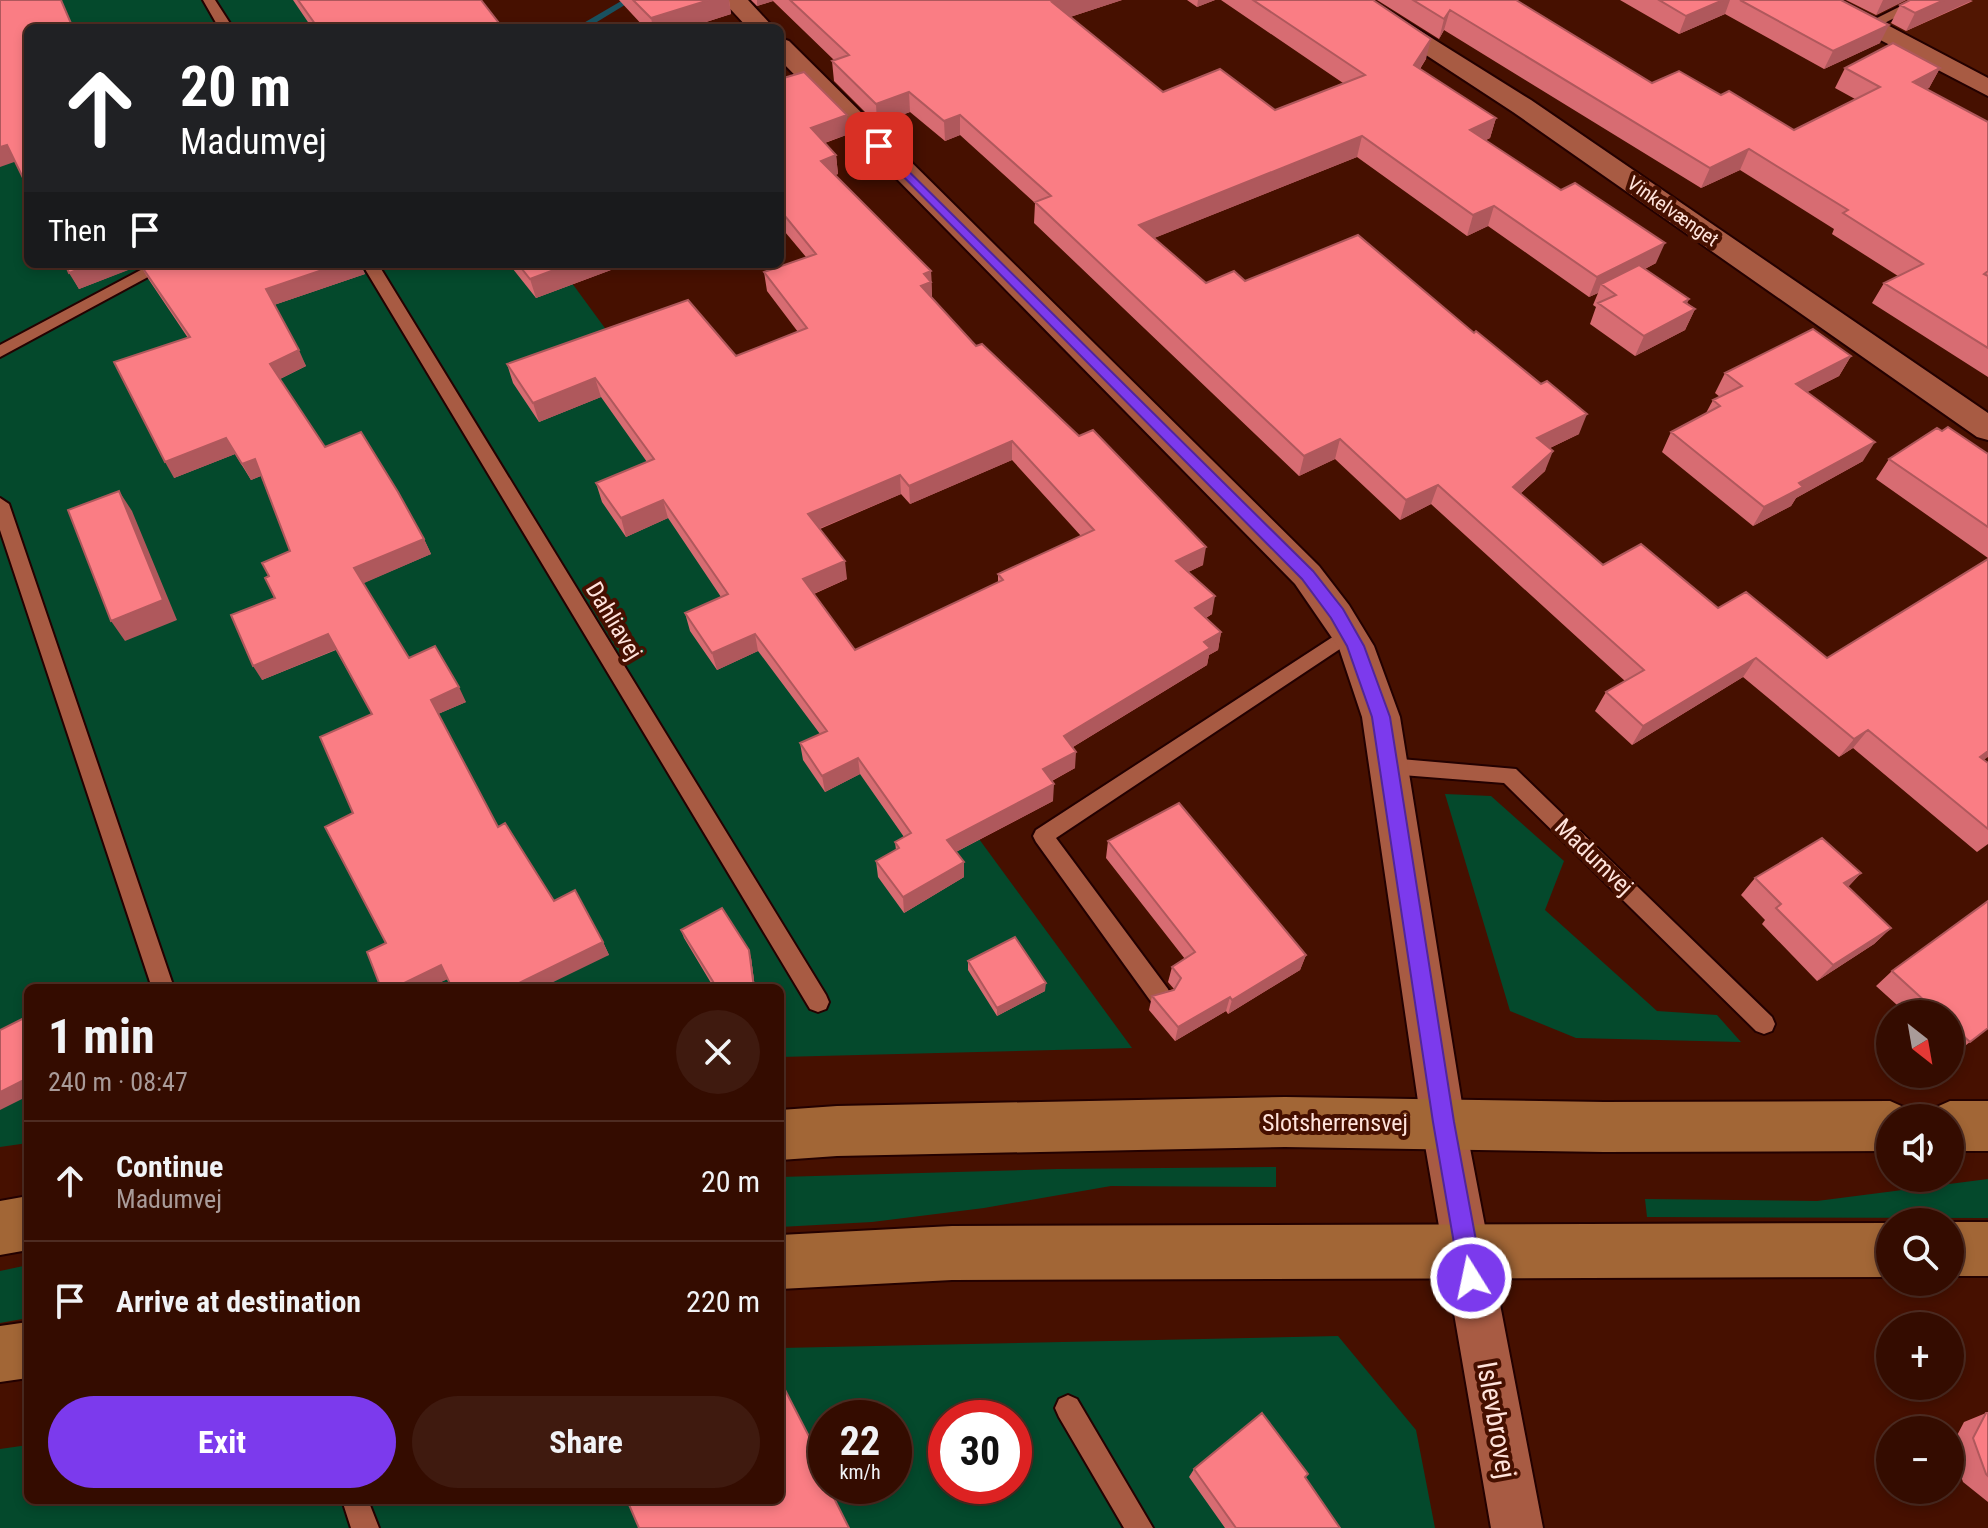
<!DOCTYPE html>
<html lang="en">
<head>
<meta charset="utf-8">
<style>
	body { margin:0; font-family:"Roboto Condensed",sans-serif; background:#3f1a0f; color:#f1f3f6; height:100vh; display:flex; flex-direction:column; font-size:30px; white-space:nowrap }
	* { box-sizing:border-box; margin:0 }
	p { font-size:26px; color:#a99b99 }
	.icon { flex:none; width:44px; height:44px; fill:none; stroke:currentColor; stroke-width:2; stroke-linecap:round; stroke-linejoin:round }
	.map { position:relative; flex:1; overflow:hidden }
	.panel { position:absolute; left:24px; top:984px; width:760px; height:520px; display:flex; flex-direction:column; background:#340c00; border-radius:12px; box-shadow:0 4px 12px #0003,0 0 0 2px #4e2c22 }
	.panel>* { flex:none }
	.hud { position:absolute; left:24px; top:24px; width:760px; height:244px; border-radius:12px; box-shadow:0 4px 12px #0003,0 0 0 2px #4e2c22; background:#202124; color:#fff; overflow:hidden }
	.needle { width:52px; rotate:149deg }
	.buttons { position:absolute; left:1876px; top:1000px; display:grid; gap:16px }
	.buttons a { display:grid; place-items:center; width:88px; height:88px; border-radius:50%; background:#340c00; box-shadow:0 4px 12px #0003,0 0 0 2px #4e2c22; font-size:40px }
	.speed { position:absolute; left:808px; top:1400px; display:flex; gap:16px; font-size:40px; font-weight:700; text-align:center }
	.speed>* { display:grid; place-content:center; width:104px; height:104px; border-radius:50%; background:#340c00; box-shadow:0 4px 12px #0003,0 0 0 2px #4e2c22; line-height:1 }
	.speed small { font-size:20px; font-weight:400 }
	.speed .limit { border:12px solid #d22; background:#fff; color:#111 }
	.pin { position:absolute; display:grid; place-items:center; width:68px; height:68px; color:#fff; margin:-34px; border-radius:16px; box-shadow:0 4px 12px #0006 }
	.me { position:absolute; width:88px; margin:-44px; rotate:350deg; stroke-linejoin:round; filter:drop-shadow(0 0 6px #0008) }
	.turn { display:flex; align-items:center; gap:28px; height:168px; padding:0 24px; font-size:36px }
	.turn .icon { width:104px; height:104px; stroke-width:2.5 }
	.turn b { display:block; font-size:56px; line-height:68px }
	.then { display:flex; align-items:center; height:76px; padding:0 24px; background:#0003; gap:16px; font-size:30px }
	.round { display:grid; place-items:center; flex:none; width:84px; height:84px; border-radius:42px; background:#3f1a0f }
	.overview { display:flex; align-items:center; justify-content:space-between; height:136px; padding:0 24px }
	h1 { font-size:48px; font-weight:700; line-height:60px }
	.button { display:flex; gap:16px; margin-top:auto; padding:16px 24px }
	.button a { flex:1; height:92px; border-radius:48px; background:#7c3aed; color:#fff; font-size:32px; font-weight:700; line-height:92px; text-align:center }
	.button a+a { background:#3f1a0f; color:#f1f3f6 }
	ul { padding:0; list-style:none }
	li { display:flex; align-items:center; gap:24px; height:120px; padding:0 24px; border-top:2px solid #4e2c22 }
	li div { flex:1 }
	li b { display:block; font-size:30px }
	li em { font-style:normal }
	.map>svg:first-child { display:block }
	.built { fill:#511602 }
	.green { fill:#04492c; fill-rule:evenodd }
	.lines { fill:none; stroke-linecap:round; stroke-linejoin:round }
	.stream { fill:#19515f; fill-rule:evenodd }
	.lane-casing { stroke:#230100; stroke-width:4 }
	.street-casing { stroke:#230100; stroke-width:4 }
	.secondary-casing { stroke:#230100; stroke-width:4 }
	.lane { fill:#a85b43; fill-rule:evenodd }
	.street { fill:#a85b43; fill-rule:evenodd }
	.secondary { fill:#a26636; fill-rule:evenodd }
	.wall { fill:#d76c72; fill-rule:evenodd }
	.shaded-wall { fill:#af585c }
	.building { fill:#fa7d84; stroke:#af585c; stroke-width:2; fill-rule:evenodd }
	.route { fill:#7c3aed; stroke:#51269a; stroke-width:2 }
	.labels { text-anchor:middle; stroke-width:8; stroke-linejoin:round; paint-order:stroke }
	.far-street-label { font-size:20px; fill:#ffe3db; stroke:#461000 }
	.street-label { font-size:24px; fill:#ffe3db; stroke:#461000 }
	.near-street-label { font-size:28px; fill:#ffe3db; stroke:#461000 }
</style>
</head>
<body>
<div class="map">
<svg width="1988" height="1528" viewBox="0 0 1988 1528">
	<rect width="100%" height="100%" fill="#461000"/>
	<!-- built -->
	<path class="built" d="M1841,0H1988V77Z"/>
	<!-- green -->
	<path class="green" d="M0,0H365L385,28H28V264H558L1132,1048L780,1057V988H28V1143L0,1147Z
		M1445,794L1491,796L1564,861L1545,910L1657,1011L1717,1015L1741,1042L1576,1038L1510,1011Z
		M1276,1167V1187L1111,1186L984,1208L872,1222L780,1227V1177L1057,1169Z
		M1988,1179V1218L1647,1217L1645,1199L1817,1201Z
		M28,1265V1318L0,1323V1271Z
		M1338,1336L1416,1430L1435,1528H0V1449L28,1445V1500H780V1348ZM826,1418H894V1486H826ZM946,1418H1014V1486H946Z"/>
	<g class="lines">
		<!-- stream -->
		<path class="stream" d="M623,0H633L587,28H575Z"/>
		<defs>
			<path id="lane" d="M203,0H215L233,28H219Z
				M1913,0H1929L1875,28L1863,25Z
				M152,264H172L0,357V345Z
				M362,264H378L826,995L829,1002L826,1009L818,1012L810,1009Z
				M0,498L9,504L174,988H152L0,530Z
				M1348,627L1357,634L1355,639L1056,838L1168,989L1171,996L1168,1003L1160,1006L1152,1003L1036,842L1033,836L1036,830Z
				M1389,758L1516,769L1772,1017L1775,1024L1772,1031L1764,1034L1756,1031L1504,783L1389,774L1382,772L1379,766L1382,760Z
				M1068,1395L1077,1399L1153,1528H1124L1059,1417L1055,1408L1059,1399Z
				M342,1500H368L379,1528H351Z"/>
			<path id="street" d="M722,0H748L774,28H748Z
				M1342,0H1371L1531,100L1988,413V440L1977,437L1513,112Z
				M1810,0H1840L1988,78V96L1813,5Z
				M780,38L789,41L1319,566L1349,605L1374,646L1400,717L1465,1122L1543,1528H1491L1421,1122L1362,717L1339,648L1295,584L780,60Z"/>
			<path id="secondary" d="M1285,1097L1604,1102L1890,1101L1908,1109L1912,1118H1890V1151L1604,1152L1285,1147L837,1156L780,1160V1110L837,1106Z
				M1950,1101H1988V1151H1950V1118H1928L1932,1109Z
				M28,1196V1250L0,1255V1201Z
				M1950,1222H1988V1276H1950Z
				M1890,1223V1277L952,1280L780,1289V1235L952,1226Z
				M28,1322V1378L0,1382V1326Z"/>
		</defs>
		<!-- lane casing -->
		<use href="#lane" class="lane-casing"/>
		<!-- street casing -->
		<use href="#street" class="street-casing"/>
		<!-- secondary casing -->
		<use href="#secondary" class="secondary-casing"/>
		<!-- lane -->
		<use href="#lane" class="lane"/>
		<!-- street -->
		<use href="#street" class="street"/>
		<!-- secondary -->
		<use href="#secondary" class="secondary"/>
	</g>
	<!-- wall -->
	<path class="wall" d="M293,0H481L502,28H312Z
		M619,0H729L731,14L700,24L704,28H645Z
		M751,0H1122L1070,17L1163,92L1275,110L1343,83L1221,0H1373L1426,59L1420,69L1496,118L1490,138L1486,140L1656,263L1645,269L1695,309L1685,330L1635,356L1590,324L1596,307L1593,305L1598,293L1589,297L1488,226L1467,236L1357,157L1154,238L1206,283L1245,281L1579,434L1550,448L1545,471L1520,494L1603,565L1718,608L1827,658L1984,760L1988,763V844L1977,852L1853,748L1839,757L1743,677L1632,745L1595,711L1606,692L1625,681L1431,504L1400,520L1335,459L1299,476L1034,223L1035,203L960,135L945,141L910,112L877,124L834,81L832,61L834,60L773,1L757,6Z
		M1187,0H1215L1197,7Z
		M1377,0H1516L1652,83L1721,95L1794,130L1855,99L1835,88L1845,68H1940L1929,88L1926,89L1988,122V377L1872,303L1884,283L1898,276L1832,234L1834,229L1740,170L1701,188L1444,30L1439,39Z
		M1620,0H1841L1880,43L1824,69L1725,14L1679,34Z
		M1846,0H1906L1876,15Z
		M1973,1L1906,31L1891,23L1900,5Z
		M780,79L849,134L825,143L836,155L838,174L835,175L931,271L932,299L976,346L1203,565L1188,572L1212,614L1206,618L1221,632L1218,650L1209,655L1207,665L1073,747L1075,768L1052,781L1053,801L956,852L964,862V877L904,913L878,877L876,861L896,850L895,842L904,837L860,774L825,792L803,760L800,743L820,734L758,651L717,670L690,631L685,613L721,597L668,518L626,537L602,502L596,483L647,462L601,397L539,422L513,383L507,364L736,356L798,332L767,291L764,272L806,257L780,226ZM1012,460L1081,536L998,574V583L855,650L814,594L847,579L820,529L901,494L910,504Z
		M65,264H360L365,274L274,305L306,366L280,379L325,447L424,539L431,554L363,583L409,658L466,702L438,714L498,827L554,901L603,942L609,955L447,979L428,988H381L386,943L353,813L372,714L336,650L262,680L275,598L269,576L290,551L261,476L251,480L235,454L174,478L188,338L149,280L140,265L79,289Z
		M509,264H627L536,298Z
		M1851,356L1839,376L1807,392L1863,461L1796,498L1791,506L1753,526L1662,452L1671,432L1706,413L1713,400L1720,397L1715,393L1725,373Z
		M1988,454V558L1876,479L1889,459Z
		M1108,841L1306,955L1300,970L1228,1014L1226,1011L1175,1041L1149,1010L1152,996L1174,989L1168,982L1172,967L1185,959L1106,858Z
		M1861,873L1848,887L1891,928L1874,944L1817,981L1762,924L1765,920L1741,895L1755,878Z
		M681,930L751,958L755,988H714L684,938Z
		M968,961L1045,991L997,1016L968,970Z
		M1892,971L1988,1028L1952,1056L1950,1054V1014H1907L1876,986Z
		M1986,1413H1988V1502L1963,1482L1951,1447L1964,1422Z
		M1194,1469L1305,1478L1340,1528H1225L1189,1477Z"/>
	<!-- shaded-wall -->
	<path class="shaded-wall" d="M709,0H729L731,14L687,28H653L651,18Z
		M757,0H773V1L757,6Z
		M1060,0H1122L1052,23V2Z
		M1198,0H1215L1197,7Z
		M1723,0H1730L1725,14L1679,34L1686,16Z
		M1883,0H1906L1876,15Z
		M1944,0H1973L1906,31L1915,13Z
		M1450,10L1444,30L1439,39L1444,19Z
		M1889,25L1880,43L1824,69L1833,51Z
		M1431,39L1426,59L1409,85L1414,65Z
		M1940,68L1929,88L1902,102L1913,82Z
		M909,92L910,112L877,124L876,104Z
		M847,115L849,134L813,147L811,128Z
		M960,115V135L945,141L944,121Z
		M1496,118L1490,138L1464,150L1470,130Z
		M1362,136L1357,157L1137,245L1139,225Z
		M7,145L17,161L0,167V147Z
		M1749,149L1740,170L1701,188L1710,168Z
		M836,155L838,174L823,180L821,161Z
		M1494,206L1488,226L1467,236L1473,215Z
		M1665,243L1656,263L1607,288L1601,284L1598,293L1589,297L1597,277Z
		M93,264H144L79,289L69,273Z
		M340,264H360L365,274L274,305L266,289Z
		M570,264H627L536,298L530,279Z
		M931,271L932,301L921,286L924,274Z
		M1689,299L1682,316L1695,309L1685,330L1635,356L1644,336L1684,302Z
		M299,350L306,366L278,380L270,364Z
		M1851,356L1839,376L1784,404L1796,384Z
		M595,378L601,397L539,422L533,403Z
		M1587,414L1579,434L1529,458L1537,438Z
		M226,438L235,454L174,478L165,462Z
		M1340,439L1335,459L1299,476L1304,456Z
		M1012,441V460L910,504L909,486Z
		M1875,442L1863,461L1796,498L1791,506L1753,526L1764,507L1799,483Z
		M1553,451L1545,471L1505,507L1513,487Z
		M255,459L263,475L251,480L242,464Z
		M900,475L901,494L811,532L808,514Z
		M1438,485L1431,504L1400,520L1406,500Z
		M119,491L132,511L177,620L125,641L111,621Z
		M663,500L668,518L626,537L621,518Z
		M424,539L431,554L362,584L354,568Z
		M1206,547L1203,565L1174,579L1176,561Z
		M845,561L847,579L806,597L803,579Z
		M1215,596L1212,614L1192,626L1195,608Z
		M1221,632L1218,650L1209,655L1207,665L1063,753L1064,736Z
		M328,634L337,649L262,680L253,666Z
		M755,634L758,651L717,670L712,653Z
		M1756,658L1743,677L1632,745L1643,726Z
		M459,687L466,702L438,714L431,700Z
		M1868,730L1853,748L1839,757L1854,739Z
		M1988,751V757L1963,775L1980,757Z
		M1076,752L1075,768L1042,786L1043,769Z
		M858,758L860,774L825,792L822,776Z
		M1054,784L1053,801L948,856L947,840Z
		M964,862V877L904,913L903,897Z
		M1861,873L1845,890L1844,883Z
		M1891,928L1874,944L1817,981L1833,965Z
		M603,942L609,955L541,988H509Z
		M749,950L751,958L755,988H754Z
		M1306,955L1300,970L1228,1014L1232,1000Z
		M441,965L450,978L428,988H394Z
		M1046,983L1045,991L997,1016V1008Z
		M1230,997L1226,1011L1175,1041L1178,1027Z
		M28,1078V1096L0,1110V1092Z
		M814,1446L818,1454L813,1457L809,1449Z
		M514,1500H528L521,1504Z"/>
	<!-- building -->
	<path class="building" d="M0,0H61L73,28H28V188L7,145L0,147Z
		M298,0H481L502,27L498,28H318Z
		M633,0H709L651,18Z
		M790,0H1060L1052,2L1163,92L1220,69L1275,110L1365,75L1253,0H1373L1431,39L1414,65L1496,118L1470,130L1561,190L1575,183L1665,243L1597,277L1494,206L1473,215L1362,136L1139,225L1206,283L1234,271L1245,281L1358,235L1474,333L1476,331L1541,384L1547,381L1587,414L1537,438L1553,451L1513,487L1603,565L1641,544L1718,608L1746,592L1827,658L1988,559V751L1980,757L1988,763V829L1868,730L1854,739L1756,658L1643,726L1606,692L1644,670L1438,485L1406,500L1340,439L1304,456L1035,202L1051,196L960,115L944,121L909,92L876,104L832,61L849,55Z
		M1413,0H1516L1652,83L1679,71L1721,95L1729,91L1794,130L1880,87L1845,68L1893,43L1940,68L1913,82L1988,122V271L1984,274L1988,276V348L1884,283L1923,264L1843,213L1848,210L1749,149L1710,168L1450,10L1444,19Z
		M1659,0H1723L1686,16Z
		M1740,0H1841L1889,25L1833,51Z
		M1910,0H1944L1915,13L1900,5Z
		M698,22L704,28H681Z
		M804,72L847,115L811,128L836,155L821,161L931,271L924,274L931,282L921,286L976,346L982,344L1079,436L1093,430L1206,547L1176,561L1215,596L1195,608L1221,632L1204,642L1210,648L1064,736L1076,752L1043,769L1054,784L947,840L964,862L903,897L876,861L899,848L895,842L911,833L858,758L822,776L800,743L827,731L755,634L712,653L685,613L728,594L663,500L621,518L596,483L654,459L595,378L533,403L507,364L688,300L736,356L807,328L764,272L816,254L780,210V79ZM1012,441L1094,530L998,574L1003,580L855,650L803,579L845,561L808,514L900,475L909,486Z
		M65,264H93L69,273Z
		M140,264H340L266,289L299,350L270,364L325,447L361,432L398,492L424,539L354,568L409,658L435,646L459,687L431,700L498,827L505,823L554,901L575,890L603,942L509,988H452L441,965L394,988H381L367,952L386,943L325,827L353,813L320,737L372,714L328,634L253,666L231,615L275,598L265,578L269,576L262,563L290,551L255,459L242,464L226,438L165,462L114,362L190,337Z
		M518,264H570L530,279Z
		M1639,265L1689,299L1684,302L1695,309L1644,336L1598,303L1616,295L1601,284Z
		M1813,329L1851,356L1796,384L1875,442L1799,483L1803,487L1764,507L1671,432L1720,406L1713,400L1742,386L1725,373Z
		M1948,427L1988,454V527L1889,459L1937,428L1942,431Z
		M119,491L163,600L111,621L68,510Z
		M1179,803L1306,955L1232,1000L1230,997L1178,1027L1152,996L1174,990L1181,978L1172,967L1195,952L1108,841Z
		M1822,838L1861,873L1844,883L1891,928L1833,965L1776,908L1781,904L1755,878Z
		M1988,901V1028L1970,1042L1950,1024V1014H1939L1892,971Z
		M722,908L749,950L754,988H717L681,930Z
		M1015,937L1046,983L997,1008L968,961Z
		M28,1016V1078L0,1092V1030Z
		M781,1382L814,1446L809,1449L826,1483V1486H828L849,1528H639L627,1500H780Z
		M1262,1413L1308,1474L1305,1477L1340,1528H1236L1194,1469Z
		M1986,1413H1988V1476L1986,1474L1973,1438Z"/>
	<!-- route -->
	<path class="route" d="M879,142L1313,571L1343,609L1364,646L1390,717L1454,1122L1483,1278L1479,1286L1471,1289L1463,1286L1460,1278L1433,1122L1372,717L1347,646L1331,618L1302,579L875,148V143Z"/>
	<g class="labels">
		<!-- far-street labels -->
		<g class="far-street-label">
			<text transform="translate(1673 211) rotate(35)" y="7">Vinkelvænget</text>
		</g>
		<!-- street labels -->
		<g class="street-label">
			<text transform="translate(614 621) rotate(59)" y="8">Dahliavej</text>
			<text transform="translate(1594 857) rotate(44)" y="8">Madumvej</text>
			<text x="1335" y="1131">Slotsherrensvej</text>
		</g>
		<!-- near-street labels -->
		<g class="near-street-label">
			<text transform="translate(1497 1420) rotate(80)" y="10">Islevbrovej</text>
		</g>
	</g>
</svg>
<div class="buttons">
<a><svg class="needle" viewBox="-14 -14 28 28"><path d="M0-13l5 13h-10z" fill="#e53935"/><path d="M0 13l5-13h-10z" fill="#a99b99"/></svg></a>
<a><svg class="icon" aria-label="sound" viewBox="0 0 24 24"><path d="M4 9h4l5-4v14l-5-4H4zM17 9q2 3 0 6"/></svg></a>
<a><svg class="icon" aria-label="search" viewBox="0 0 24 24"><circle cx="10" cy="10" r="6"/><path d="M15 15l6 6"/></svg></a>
<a>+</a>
<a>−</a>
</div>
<div class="speed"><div>22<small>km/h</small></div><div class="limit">30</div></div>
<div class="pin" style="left:879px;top:146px;background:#d93025"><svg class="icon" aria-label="arrive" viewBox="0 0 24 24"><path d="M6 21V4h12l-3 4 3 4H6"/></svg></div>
<svg class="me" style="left:1471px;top:1278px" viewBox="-20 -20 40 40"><circle r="17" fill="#7c3aed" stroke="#fff" stroke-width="3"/><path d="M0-11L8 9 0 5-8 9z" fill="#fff"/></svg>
<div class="hud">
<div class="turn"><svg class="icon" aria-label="ahead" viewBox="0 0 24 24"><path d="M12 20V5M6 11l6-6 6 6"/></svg><div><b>20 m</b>Madumvej</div></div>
<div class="then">Then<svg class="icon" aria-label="arrive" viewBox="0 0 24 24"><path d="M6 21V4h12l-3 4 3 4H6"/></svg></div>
</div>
<section class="panel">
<div class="overview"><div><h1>1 min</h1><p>240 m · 08:47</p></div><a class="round"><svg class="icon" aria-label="close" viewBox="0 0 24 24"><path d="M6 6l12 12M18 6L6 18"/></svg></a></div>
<ul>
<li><svg class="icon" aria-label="ahead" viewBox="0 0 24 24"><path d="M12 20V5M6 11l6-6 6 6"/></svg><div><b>Continue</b><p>Madumvej</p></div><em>20 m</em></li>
<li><svg class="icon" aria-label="arrive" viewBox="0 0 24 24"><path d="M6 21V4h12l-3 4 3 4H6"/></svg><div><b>Arrive at destination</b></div><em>220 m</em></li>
</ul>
<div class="button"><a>Exit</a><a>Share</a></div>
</section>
</div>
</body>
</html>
